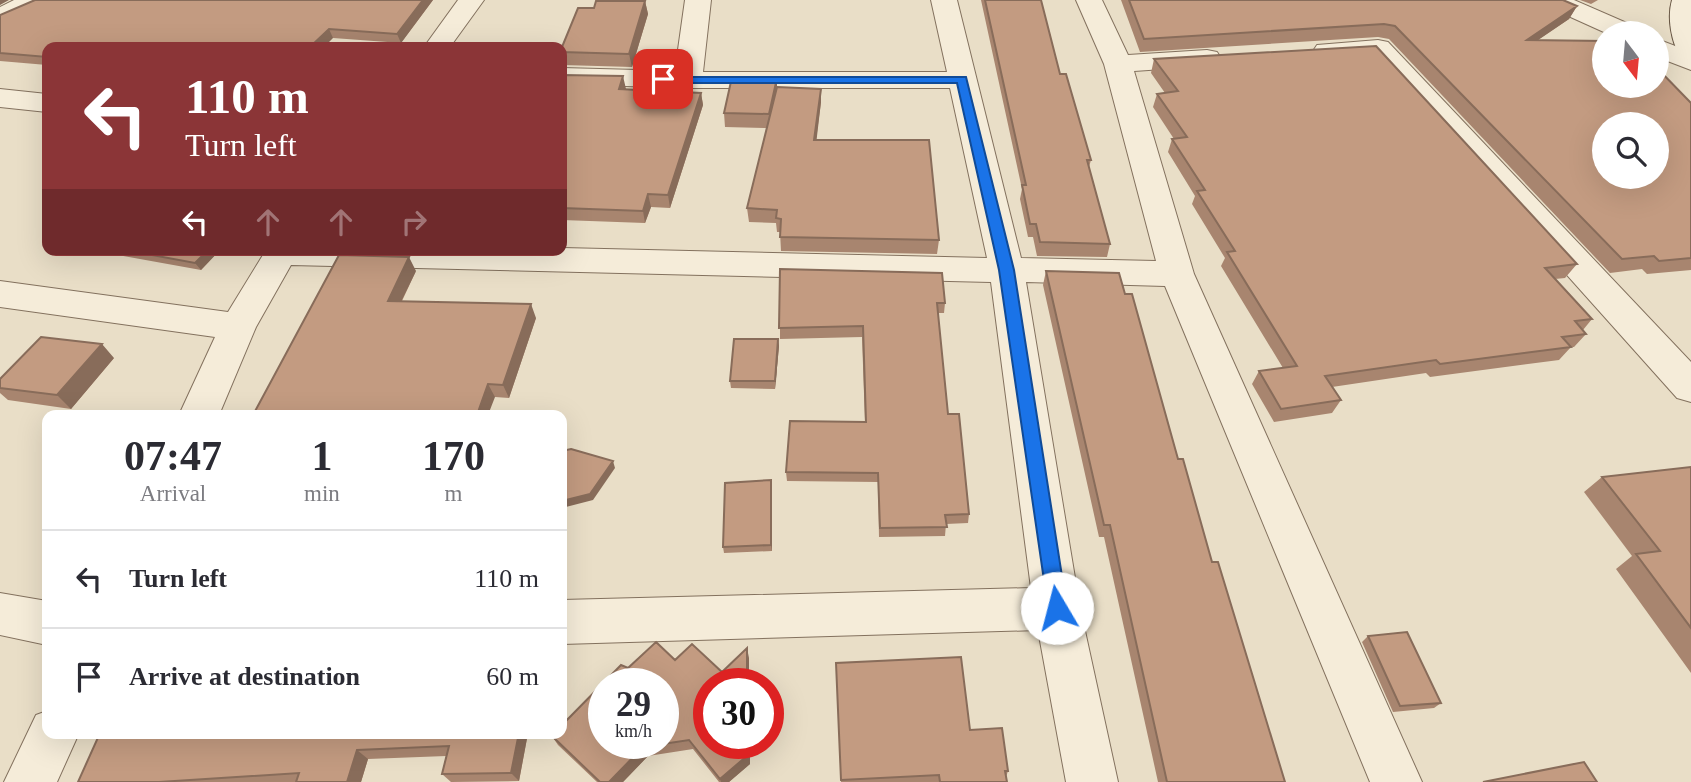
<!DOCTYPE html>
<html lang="en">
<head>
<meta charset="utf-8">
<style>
	body { margin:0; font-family:"Times New Roman",serif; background:#f2f2f3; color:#2b2b33; height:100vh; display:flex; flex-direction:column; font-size:26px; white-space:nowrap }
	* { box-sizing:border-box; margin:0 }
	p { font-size:23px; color:#7c7c81 }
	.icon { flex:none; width:38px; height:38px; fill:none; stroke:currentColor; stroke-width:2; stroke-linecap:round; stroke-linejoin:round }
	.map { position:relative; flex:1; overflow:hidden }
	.panel { position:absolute; left:42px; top:410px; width:525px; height:329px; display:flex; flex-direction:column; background:#fff; border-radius:14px; box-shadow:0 7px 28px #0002 }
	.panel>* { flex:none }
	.guide { position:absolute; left:42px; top:42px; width:525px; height:214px; border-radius:14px; box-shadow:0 7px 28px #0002; background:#8b3537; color:#fff; overflow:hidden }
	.needle { width:46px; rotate:164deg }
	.tools { position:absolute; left:1592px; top:21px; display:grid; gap:14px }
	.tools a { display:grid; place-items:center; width:77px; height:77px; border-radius:50%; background:#fff; box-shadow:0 7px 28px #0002; font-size:35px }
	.speed { position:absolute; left:588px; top:668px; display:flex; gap:14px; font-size:35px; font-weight:700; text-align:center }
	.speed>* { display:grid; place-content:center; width:91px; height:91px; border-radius:50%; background:#fff; box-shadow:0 7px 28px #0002; line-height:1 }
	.speed small { font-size:18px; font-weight:400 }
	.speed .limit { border:10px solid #d22; background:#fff; color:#111 }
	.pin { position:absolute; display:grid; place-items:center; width:60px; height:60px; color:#fff; margin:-30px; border-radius:14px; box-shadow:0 4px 10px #0006 }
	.me { position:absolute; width:77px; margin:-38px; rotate:352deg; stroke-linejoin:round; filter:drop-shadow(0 0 5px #0008) }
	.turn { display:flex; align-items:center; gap:24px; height:147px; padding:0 28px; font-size:32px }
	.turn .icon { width:91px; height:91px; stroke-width:2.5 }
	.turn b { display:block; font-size:49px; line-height:60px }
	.lanes { display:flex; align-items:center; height:66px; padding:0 28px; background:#0003; justify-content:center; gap:35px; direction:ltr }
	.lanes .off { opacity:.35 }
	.eta { display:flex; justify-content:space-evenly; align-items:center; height:119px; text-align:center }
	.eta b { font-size:42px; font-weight:700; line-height:49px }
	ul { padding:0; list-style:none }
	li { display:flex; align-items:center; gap:21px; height:98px; padding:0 28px; border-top:2px solid #e1e1e2 }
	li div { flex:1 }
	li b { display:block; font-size:26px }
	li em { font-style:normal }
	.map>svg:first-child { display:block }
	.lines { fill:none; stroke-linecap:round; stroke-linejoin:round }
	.street-casing { stroke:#83715e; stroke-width:2 }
	.secondary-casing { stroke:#655341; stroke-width:2 }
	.street { fill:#f5ecd9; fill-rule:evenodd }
	.secondary { fill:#f5ecd9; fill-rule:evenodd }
	.wall { fill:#a8856f }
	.shaded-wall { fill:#886c5a }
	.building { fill:#c39b81; stroke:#886c5a; stroke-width:2; fill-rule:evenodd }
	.route { fill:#1a73e8; stroke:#114b97; stroke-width:2 }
</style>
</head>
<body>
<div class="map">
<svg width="1691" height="782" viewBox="0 0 1691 782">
	<rect width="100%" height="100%" fill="#e9dec7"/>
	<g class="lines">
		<defs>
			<path id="street" d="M14,0H47L43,5L0,25V7Z
				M458,0H484L450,47H424Z
				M685,0H711L703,72H947L931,0H957L1021,258L1156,261L1104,64L1076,0H1102L1128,55L1207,50L1217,52L1221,58L1217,64L1207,66L1134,71L1194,274L1422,782H1370L1165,286L1026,282L1080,608L1118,782H1066L1038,630L562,644V600L1031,588L991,282L291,265L256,327L219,415H179L215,337L0,307V281L228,312L266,250L562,248L987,258L950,88H688L562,84V68L675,71Z
				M1540,0H1574L1636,27L1640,33H1606L1544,5Z
				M1657,39L1691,52V70L1657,57Z
				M1378,40L1388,42L1691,362V402L1677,398L1371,56L1317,57L1313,51L1317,45Z
				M0,89L47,94V112L0,107Z
				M0,593L47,601V645L0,635Z
				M47,711V733H79L57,782H4L36,715Z"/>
			<path id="secondary" d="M1672,0H1691V60L1681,58C1671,42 1667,17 1672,0Z"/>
		</defs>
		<!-- street casing -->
		<use href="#street" class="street-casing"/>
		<!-- secondary casing -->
		<use href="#secondary" class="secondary-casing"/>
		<!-- street -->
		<use href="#street" class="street"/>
		<!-- secondary -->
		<use href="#secondary" class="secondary"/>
	</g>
	<!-- wall -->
	<path class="wall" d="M433,0L401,43L333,38L47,47V65L0,61V15Z
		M981,0H1041L1060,74L1091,160L1089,167L1110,244L1107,257L1037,256L1033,237H1028L1020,199L1022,189Z
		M1121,0H1563L1577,6L1569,19L1538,40L1691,103V270L1647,274L1642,269L1610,273L1389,39L1378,37L1140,52Z
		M1580,0H1598L1591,4Z
		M645,1L648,14L632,67L563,65L562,60V47L594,8Z
		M1154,59L1577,264L1565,278L1555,279L1592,319L1583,330L1586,334L1574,347H1571L1559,360L1430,377L1426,373L1332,387L1341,400L1332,413L1274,422L1252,384L1259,371L1283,368L1221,266L1225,258L1192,204L1195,196L1168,152L1172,139H1174L1153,107L1157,94L1165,93L1151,73Z
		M562,75L626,89L625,90L701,93L703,105L670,208L651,207L645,223L562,220Z
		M777,78V87L821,89V102L816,140L939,240L937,254L781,251L780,232H777L776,223L749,222L747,208L767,128L725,127L724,113Z
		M90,250H220L201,270Z
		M780,269L945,303L944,313H938L948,414L969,514L968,523L946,524L945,536L879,537L878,482L787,481L786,472L865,422L862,337L780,339Z
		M416,271L402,301L536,318L509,398L495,397L253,415Z
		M1046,271L1125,294L1212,562L1285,782H1158L1104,537H1099L1043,285Z
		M778,339L779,346L775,389L731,388L730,381Z
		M114,358L71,409L8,400L0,393V379Z
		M1691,467V673L1616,569L1632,556L1584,492L1602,477Z
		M772,487V551L724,553L723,547Z
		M1368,636L1441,703L1434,708L1393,712L1362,642Z
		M749,658V684H709L750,764L729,782H719L693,749L648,756L623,782H597L558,745L552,736L628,668L675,660L722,672Z
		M836,663L970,730L1008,771L1006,777L1007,782H841Z
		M100,733H528L519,781L451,782L442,774L446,756L368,759L361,782H78Z"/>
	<!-- shaded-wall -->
	<path class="shaded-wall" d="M0,0H9L0,5Z
		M423,0H433L401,43L397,34Z
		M645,1L648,14L632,67L629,54Z
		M1577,6L1569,19L1519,53L1527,40Z
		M329,29L333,38L324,47H310Z
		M623,76L626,89L622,102L619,89Z
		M777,78V92L770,128L769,114Z
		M821,89V102L815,153L814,140Z
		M701,93L703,105L670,208L668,195Z
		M648,194L651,207L645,223L643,211Z
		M208,250H220L201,270L195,263Z
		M409,257L416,271L395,314L388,301Z
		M531,304L536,318L509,398L503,385Z
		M778,339L779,346L775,389V381Z
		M102,344L114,358L71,409L57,395Z
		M488,384L495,397L488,415H477Z
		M613,461L615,468L593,500L562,508V501Z
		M771,480L772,487V551L771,545Z
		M747,648L749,658V684H747Z
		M519,733H528L519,781L511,773Z
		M748,744H750V764L729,782H721L720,779Z
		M643,747L648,756L623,782H609Z
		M357,750L368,759L361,782H347Z"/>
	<!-- building -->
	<path class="building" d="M35,0H423L397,34L329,29L310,47H47V57L0,53V15Z
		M985,0H1041L1060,74H1066L1091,160H1087L1110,244L1040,242L1036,224H1030L1022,185H1026Z
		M1129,0H1563L1577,6L1527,40L1605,41V86H1657V68L1691,103V258L1659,261L1654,256L1622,259L1395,26L1384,24L1144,39ZM1605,124H1657V177H1605Z
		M596,1H645L629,54L562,52V47L578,8H594Z
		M1376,46L1577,264L1545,268L1592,319L1575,321L1586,334L1562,337L1571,347L1440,364L1436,360L1325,376L1341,400L1281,409L1259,371L1297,366L1227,252L1235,251L1197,191L1205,190L1172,139L1187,137L1157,94L1178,91L1154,59Z
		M562,75L623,76L619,89L701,93L668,195L648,194L643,211L562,208Z
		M732,77L777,78L769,114L724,113Z
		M777,87L821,89L814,140H929L939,240L780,237L781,219L776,218L777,210L747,208Z
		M125,250H208L195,263Z
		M339,255L409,257L388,301L531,304L503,385L488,384L477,415H253Z
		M780,269L942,273L945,303H937L948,414H959L969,514L945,515L947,527L880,528L878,473L786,472L790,421L866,422L863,326L779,328Z
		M1046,271L1119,273L1125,294H1132L1178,459H1183L1212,562H1218L1285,782H1167L1110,525H1104Z
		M41,337L102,344L57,395L0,388V379Z
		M734,339H778L775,381H730Z
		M571,449L613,461L590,494L562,501V451Z
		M1691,467V628L1636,554L1660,551L1602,477Z
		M771,480V545L723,547L725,483Z
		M1407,632L1441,703L1400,706L1368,636Z
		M656,642L675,660L692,644L722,672L747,648V684H709V744H748V755L720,779L689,740L643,747L609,782H600L552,736L554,733H562V725L621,665L628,668ZM604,684H663V744H604Z
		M961,657L970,730L1002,728L1008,771H1005L1007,782H940L939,775L841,780L836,663Z
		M100,733H519L511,773L442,774L449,746L357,750L347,782H296L299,773L159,782H78Z
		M1584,762L1597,782H1483Z"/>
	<!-- route -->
	<path class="route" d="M659,77H966L1014,270L1067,608L1064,615L1057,617L1051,615L1048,608L999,270L957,83H663L659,82Z"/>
</svg>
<div class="tools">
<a><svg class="needle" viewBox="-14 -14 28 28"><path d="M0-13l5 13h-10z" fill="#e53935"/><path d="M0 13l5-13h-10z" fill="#7c7c81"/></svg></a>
<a><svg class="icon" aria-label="search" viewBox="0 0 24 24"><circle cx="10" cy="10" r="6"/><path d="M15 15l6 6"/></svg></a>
</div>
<div class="speed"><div>29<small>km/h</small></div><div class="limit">30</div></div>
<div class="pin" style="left:663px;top:79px;background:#d93025"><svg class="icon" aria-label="arrive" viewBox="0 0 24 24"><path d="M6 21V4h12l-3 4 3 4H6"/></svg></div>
<svg class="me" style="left:1057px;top:608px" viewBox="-20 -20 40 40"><circle r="19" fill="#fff"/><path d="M0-13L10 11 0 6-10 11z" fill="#1a73e8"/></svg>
<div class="guide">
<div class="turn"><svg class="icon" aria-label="left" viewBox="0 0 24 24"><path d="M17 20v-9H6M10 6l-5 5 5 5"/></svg><div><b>110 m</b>Turn left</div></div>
<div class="lanes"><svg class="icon" aria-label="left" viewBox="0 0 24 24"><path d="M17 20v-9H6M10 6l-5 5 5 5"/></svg><svg class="icon off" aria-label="ahead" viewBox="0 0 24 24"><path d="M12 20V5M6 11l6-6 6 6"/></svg><svg class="icon off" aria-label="ahead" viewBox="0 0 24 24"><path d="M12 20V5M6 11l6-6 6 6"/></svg><svg class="icon off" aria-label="right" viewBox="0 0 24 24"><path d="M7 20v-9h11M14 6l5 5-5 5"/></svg></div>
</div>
<section class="panel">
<div class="eta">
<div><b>07:47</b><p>Arrival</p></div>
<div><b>1</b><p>min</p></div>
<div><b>170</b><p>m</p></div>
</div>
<ul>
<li><svg class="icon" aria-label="left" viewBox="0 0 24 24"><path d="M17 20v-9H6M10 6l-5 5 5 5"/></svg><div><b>Turn left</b></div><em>110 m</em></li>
<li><svg class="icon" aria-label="arrive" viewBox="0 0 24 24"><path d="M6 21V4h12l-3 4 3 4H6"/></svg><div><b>Arrive at destination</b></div><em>60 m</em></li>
</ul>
</section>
</div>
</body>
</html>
